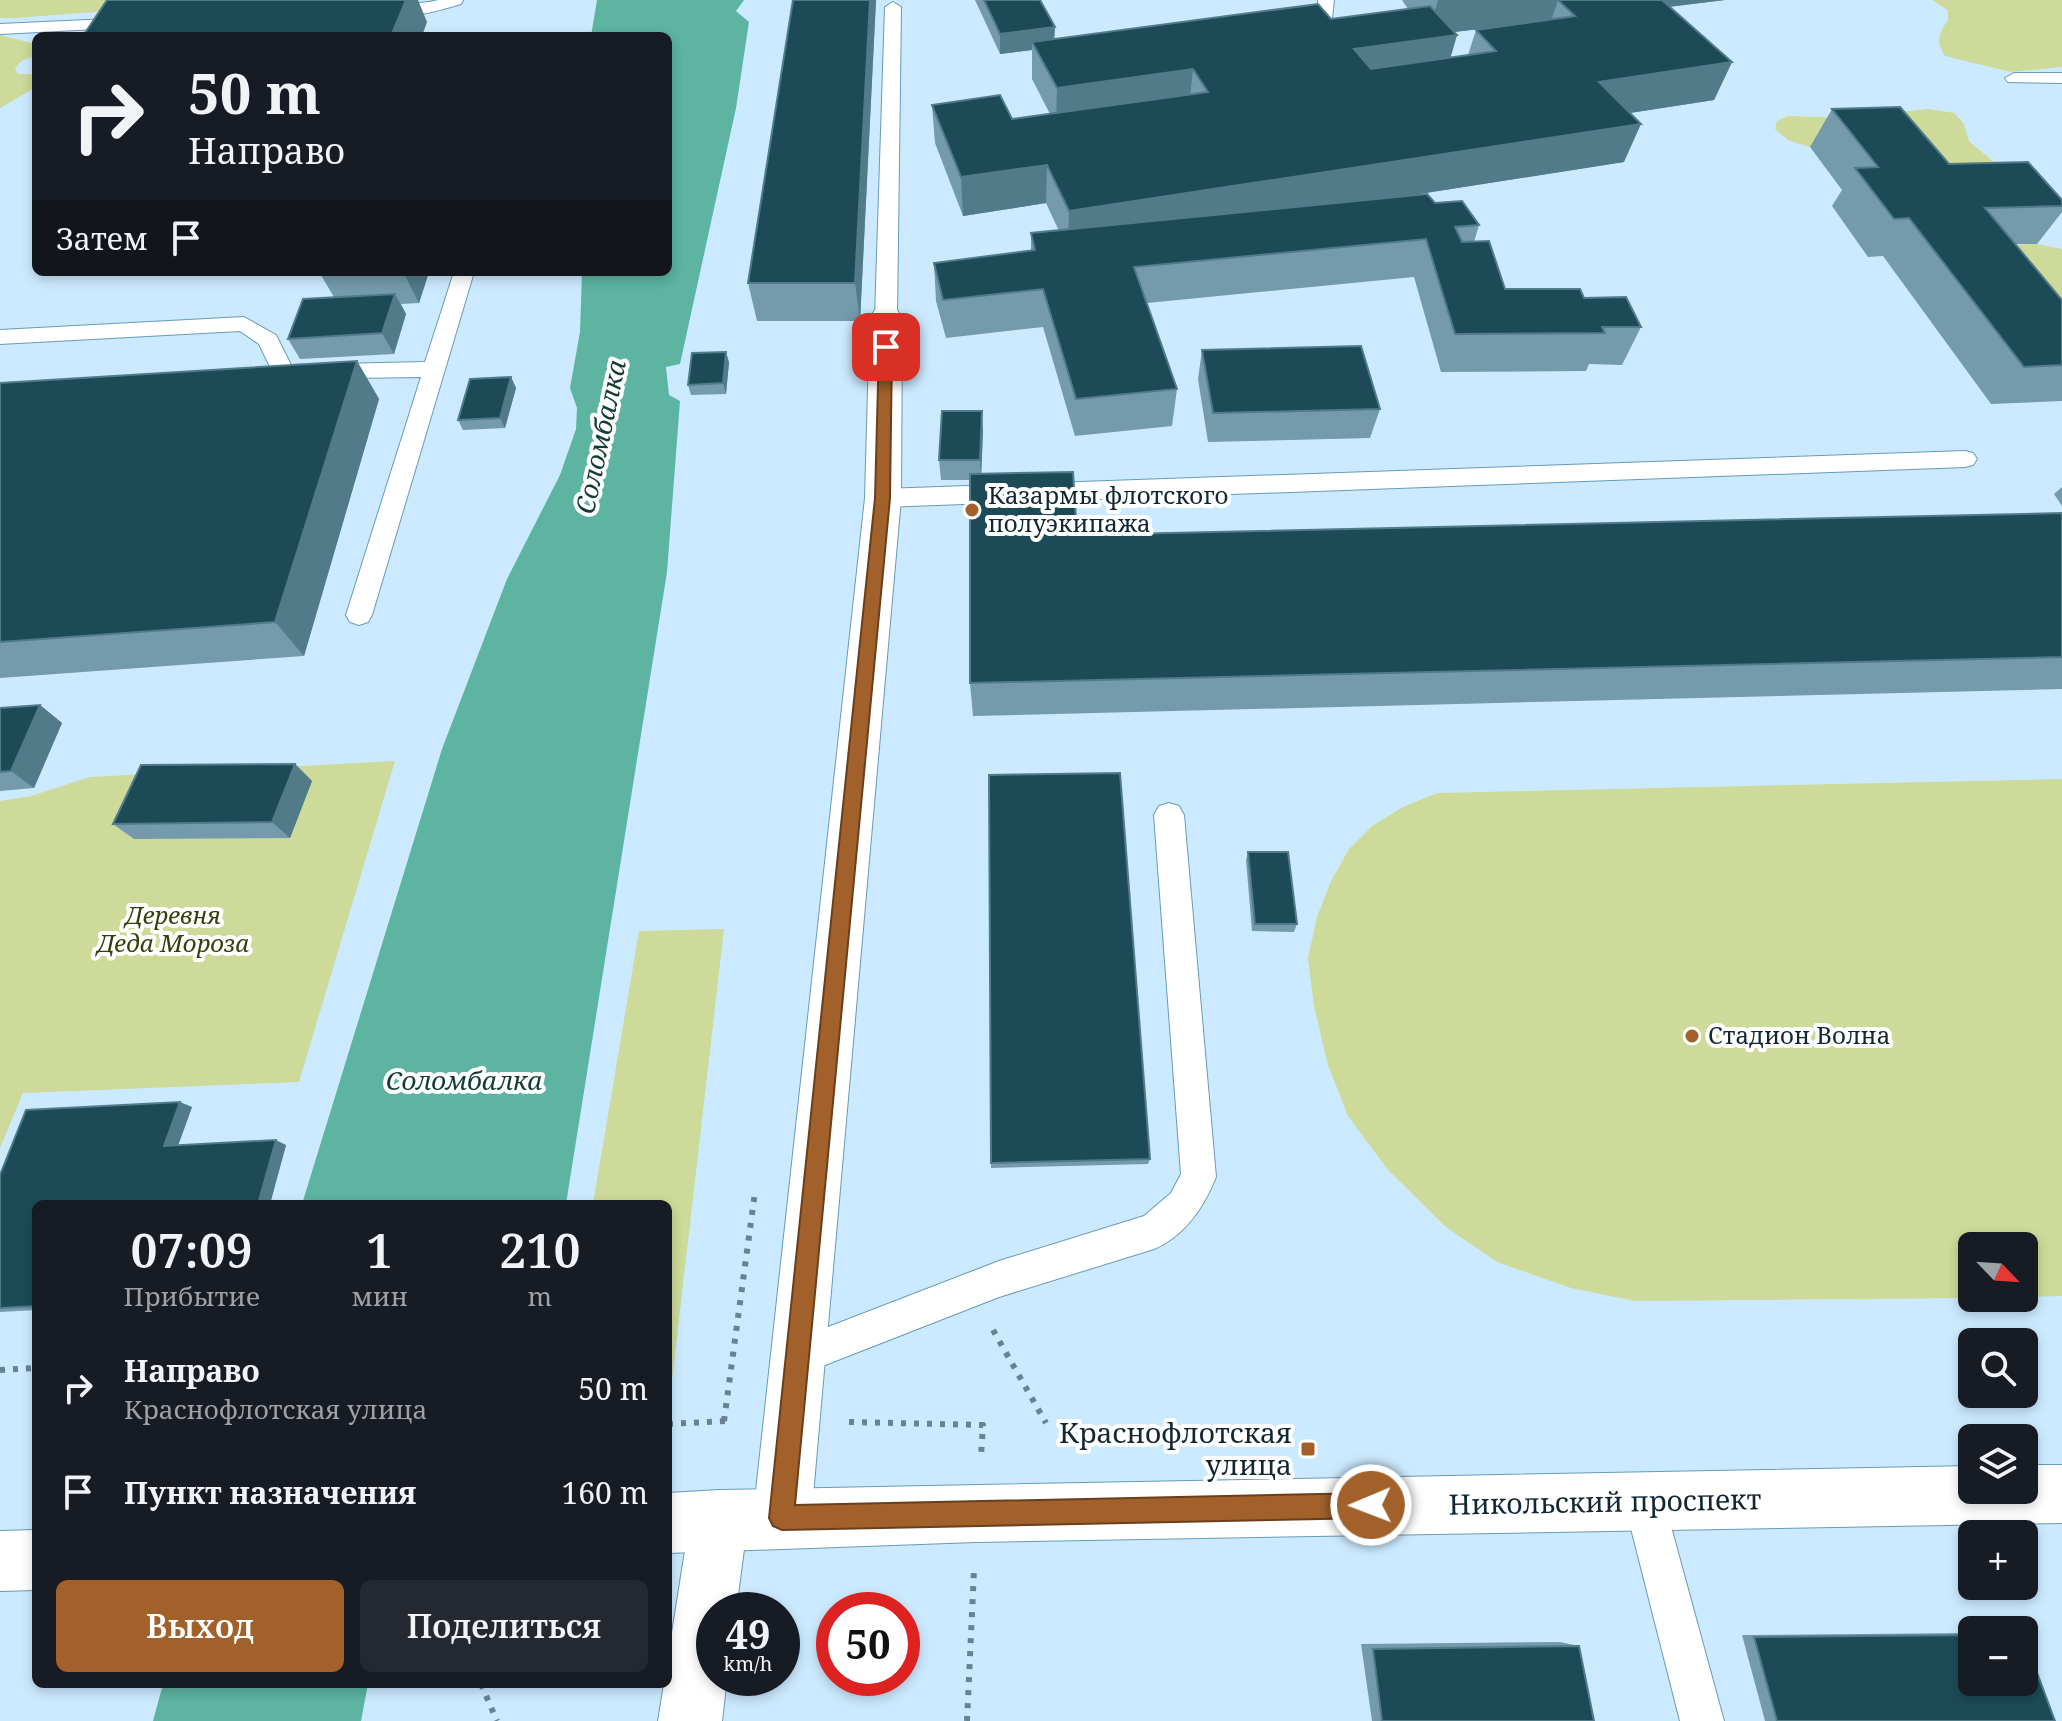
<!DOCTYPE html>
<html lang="ru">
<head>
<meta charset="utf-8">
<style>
	body { margin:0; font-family:"Noto Serif",serif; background:#242831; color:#f1f3f6; height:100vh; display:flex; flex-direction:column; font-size:30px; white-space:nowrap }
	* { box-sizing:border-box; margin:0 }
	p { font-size:26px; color:#9ea1a6 }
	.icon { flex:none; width:44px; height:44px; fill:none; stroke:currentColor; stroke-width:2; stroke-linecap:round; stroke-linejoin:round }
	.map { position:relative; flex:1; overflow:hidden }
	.side { position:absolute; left:32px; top:1200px; width:640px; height:488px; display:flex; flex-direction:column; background:#171b24; border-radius:12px; box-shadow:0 4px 12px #0003 }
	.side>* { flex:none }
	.banner { position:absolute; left:32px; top:32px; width:640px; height:244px; border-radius:12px; box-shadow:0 4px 12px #0003; background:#171b24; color:#f1f3f6; overflow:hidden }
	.needle { width:52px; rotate:115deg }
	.controls { position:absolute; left:1958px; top:1232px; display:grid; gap:16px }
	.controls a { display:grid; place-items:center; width:80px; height:80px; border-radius:12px; background:#171b24; box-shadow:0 4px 12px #0003; font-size:40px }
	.speed { position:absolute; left:696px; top:1592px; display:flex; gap:16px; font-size:40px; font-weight:700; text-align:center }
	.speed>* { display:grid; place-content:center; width:104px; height:104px; border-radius:50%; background:#171b24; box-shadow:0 4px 12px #0003; line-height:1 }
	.speed small { font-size:20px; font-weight:400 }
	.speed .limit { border:12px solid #d22; background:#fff; color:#111 }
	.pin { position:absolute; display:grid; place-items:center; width:68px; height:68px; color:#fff; margin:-34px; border-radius:16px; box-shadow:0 4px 12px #0006 }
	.me { position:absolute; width:88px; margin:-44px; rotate:269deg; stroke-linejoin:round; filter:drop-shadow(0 0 6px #0008) }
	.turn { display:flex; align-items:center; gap:28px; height:168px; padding:0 24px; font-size:36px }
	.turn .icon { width:104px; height:104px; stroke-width:2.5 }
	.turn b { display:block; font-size:56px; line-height:68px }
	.then { display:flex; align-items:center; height:76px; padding:0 24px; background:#0003; gap:16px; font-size:30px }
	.eta { display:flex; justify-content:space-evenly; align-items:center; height:136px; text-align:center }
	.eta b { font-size:48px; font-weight:600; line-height:56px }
	.cta { display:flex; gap:16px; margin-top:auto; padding:16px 24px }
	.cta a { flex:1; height:92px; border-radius:12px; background:#a2612b; color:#fff; font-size:32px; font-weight:600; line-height:92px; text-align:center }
	.cta a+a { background:#242831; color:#f1f3f6 }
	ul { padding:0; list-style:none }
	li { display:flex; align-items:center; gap:24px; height:104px; padding:0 24px }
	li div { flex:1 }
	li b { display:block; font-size:30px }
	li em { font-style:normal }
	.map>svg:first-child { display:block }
	.green { fill:#cdda99 }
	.water { fill:#5cb4a1 }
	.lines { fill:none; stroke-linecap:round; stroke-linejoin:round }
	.service-casing { stroke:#689ab9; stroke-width:2 }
	.minor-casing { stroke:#689ab9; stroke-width:2 }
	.secondary-casing { stroke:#689ab9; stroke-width:2 }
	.path { stroke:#698292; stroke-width:6; stroke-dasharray:5 8; stroke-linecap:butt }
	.service { fill:#fff; fill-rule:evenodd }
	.minor { fill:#fff; fill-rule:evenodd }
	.secondary { fill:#fff; fill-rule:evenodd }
	.wall { fill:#749aab; fill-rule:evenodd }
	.shaded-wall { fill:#517b89 }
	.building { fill:#1c4b57; stroke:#517b89; stroke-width:2 }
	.route { fill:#a2612b; stroke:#693f1c; stroke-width:2 }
	.poi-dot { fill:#a2612b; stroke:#fff; stroke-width:3 }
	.labels { text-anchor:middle; stroke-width:8; stroke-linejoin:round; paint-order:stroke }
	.poi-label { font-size:24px; fill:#122633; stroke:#fff; text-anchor:start }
	.park-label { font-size:24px; font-style:italic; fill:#383f0b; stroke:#fff }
	.water-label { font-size:26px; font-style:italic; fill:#133c34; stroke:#fff }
	.near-poi-label { font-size:28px; fill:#122633; stroke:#fff; text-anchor:end }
	.near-street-label { font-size:28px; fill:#122633; stroke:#fff }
</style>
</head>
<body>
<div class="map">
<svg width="2062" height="1721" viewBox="0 0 2062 1721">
	<rect width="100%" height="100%" fill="#cceaff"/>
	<!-- green -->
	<path class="green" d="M0,0H254L15,18H0Z
		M1932,0H2062V67L2011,72L1945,56C1935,41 1939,33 1948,20V10Z
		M0,35L36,44V56L23,60L15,68L18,74H36V87L0,108Z
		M1928,109L1954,113L1964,124L1969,141L2021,185L1876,145L1810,147L1788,140L1775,129L1777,121L1788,116L1847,118Z
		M2037,244L2062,249V378L1957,247Z
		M395,761L299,1082L23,1093L0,1148V801L31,796L90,777Z
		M2062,779V1296L2024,1297V1246H1972V1298L1635,1301L1571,1288L1497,1262L1446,1227L1388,1170L1348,1116L1328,1065L1314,1007L1308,958L1317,917L1331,881L1349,849L1372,826L1403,807L1437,793Z
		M724,929L669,1406H668V1204H593L639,931Z"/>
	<!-- water -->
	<path class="water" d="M597,0H744L736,11L749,22L736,108L680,364L666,367L669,395L680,401L667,572L566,1204H302L442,749L507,579L560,475L576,429L577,408L570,388L580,332L582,272H668V36H591Z
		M163,1684H368L361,1721H153Z"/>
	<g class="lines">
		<defs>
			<path id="service" d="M438,0H463L461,4C441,10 391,25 375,11C389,0 419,6 438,0Z
				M1318,0H1334L1331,27L1288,31L1285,27L1288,23L1317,19Z
				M893,2L901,7L897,317L886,324L875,317L885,7Z
				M131,18L140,23L137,27L0,34V24Z
				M2014,73H2062V83L2008,82L2005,78Z
				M454,272H474L372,615L368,622L359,625L350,622L346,615L421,377L283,379L275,377L259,344L240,331L0,344V330L244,317L276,335L291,365L425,362Z
				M1965,451L1973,453L1977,459L1973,465L1965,467L883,507L874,504L871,498L874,492L883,489Z
				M1169,803L1179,806L1184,815L1216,1177C1204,1207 1185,1236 1154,1249L999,1297L797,1376L784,1370L778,1357L784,1344L999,1261L1144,1216L1171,1193L1181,1174L1154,815L1159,806Z
				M1644,1481L1658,1487L1664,1501L1724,1721H1680L1624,1501L1630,1487Z"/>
			<path id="minor" d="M886,307L897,310L902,317L901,498L811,1518L803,1539L782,1547L761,1539L753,1518L865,498L870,317L875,310Z
				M719,1490L740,1498L748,1519L736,1610H714V1678H727L722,1721H658L664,1684H668V1658L690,1519L698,1498Z"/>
			<path id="secondary" d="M2024,1465H2062V1523L976,1542L668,1553V1493L719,1490L1972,1466V1490H2024Z
				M36,1530V1590L0,1591V1531Z"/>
		</defs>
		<!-- service casing -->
		<use href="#service" class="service-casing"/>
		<!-- minor casing -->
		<use href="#minor" class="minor-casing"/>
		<!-- secondary casing -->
		<use href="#secondary" class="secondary-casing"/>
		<!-- path -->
		<path class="path" d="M993,1330L1046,1423
			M0,1370L36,1368
			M724,1421L755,1192
			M849,1422L983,1425L981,1456
			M668,1424L727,1421
			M481,1684L497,1721
			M967,1721L974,1570"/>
		<!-- service -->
		<use href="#service" class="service"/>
		<!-- minor -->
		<use href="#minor" class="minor"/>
		<!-- secondary -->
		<use href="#secondary" class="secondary"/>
	</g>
	<!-- wall -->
	<path class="wall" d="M793,0H876L860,321H757L748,283Z
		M975,0H1040L1054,39L1331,19L1408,9L1402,0H1725L1669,7L1732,62L1714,100L1630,113L1624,162L1399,197L1435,203L1479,225L1474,242L1505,289L1584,298L1641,327L1622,365L1589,364L1586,371L1441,372L1414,277L1147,303L1177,389L1172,426L1075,436L1043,327L946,338L936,301L934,263L1031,250V233L1059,231L1046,203L963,216L935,143L932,105L1012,119L1050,114L1032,79V50L1000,54ZM1477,29L1476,30L1468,55L1450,58L1457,35L1454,32Z
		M1832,109L1949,164L2062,200V212L2037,244H2016L2062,300V401L1991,404L1883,256L1868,257L1832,206L1842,190L1810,147Z
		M319,272H429L419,303L401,304L406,314L394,354L300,359L288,339L334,297Z
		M1202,350L1380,409L1370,438L1208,442L1198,379Z
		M357,361L379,399L304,656L0,678V383Z
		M729,362L726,394L691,395L688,385Z
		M511,377L516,388L505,428L463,430L458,420Z
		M983,431L981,474L1077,535L2062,513V689L973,716L970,683V480H941L939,460Z
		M2062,487V506L2054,494Z
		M40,705L62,723L34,788L0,791V708Z
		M295,764L312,781L290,838L134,839L113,824Z
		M1248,852L1297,924L1294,932L1252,931L1246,860Z
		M192,1107L178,1146L286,1145L270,1204H36V1310L0,1312V1175Z
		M1150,1159L1148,1164L991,1168V1163Z
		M1972,1633V1682L2055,1721H1765L1742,1635Z
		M1560,1642L1579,1646L1594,1721H1372L1361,1644Z"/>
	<!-- shaded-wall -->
	<path class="shaded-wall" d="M406,0H418L427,22L422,36H391Z
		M870,0H876L860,321L855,283Z
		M1438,0H1725L1574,18L1575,16L1558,0L1551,21L1428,35Z
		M1055,27L1054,48L1032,42V50L1000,54V34Z
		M1457,35L1446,73L1346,87L1354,49Z
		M1732,62L1714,100L1584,120L1599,82Z
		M1193,69L1189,107L1056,126L1057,88Z
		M1641,124L1624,162L1068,249L1069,211Z
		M1047,165L1046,203L963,216L961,177Z
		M403,272H429L419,303Z
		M395,294L406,314L394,354L382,333Z
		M726,352L729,362L726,394L723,383Z
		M357,361L379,399L304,656L275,622Z
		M511,377L516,388L505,428L500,418Z
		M982,411L983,431L981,480L980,460Z
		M40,705L62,723L34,788L11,771Z
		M295,764L312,781L290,838L272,822Z
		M180,1102L192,1107L176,1151L164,1146Z
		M276,1140L286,1145L270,1204H258Z"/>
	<!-- building -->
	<path class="building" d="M107,0H406L391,36H83Z
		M793,0H870L855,283H748Z
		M984,0H1040L1055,27L1000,34Z
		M1558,0H1662L1732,62L1599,82L1641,124L1069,211L1047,165L961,177L932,105L1000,95L1012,119L1208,92L1193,69L1057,88L1032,42L1318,4L1331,19L1430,6L1457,35L1354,49L1371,69L1496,51L1476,30L1575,16Z
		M1900,107L1949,164L2028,162L2062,200V206L1985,208L2062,300V365L2024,367L1909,218L1894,219L1855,168L1878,167L1832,109Z
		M1427,194L1435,203L1462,201L1479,225L1455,227L1462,242L1489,241L1505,289H1580L1584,298L1626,297L1641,327H1602L1605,333L1455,334L1426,239L1134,267L1177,389L1076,399L1043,289L943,300L934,263L1035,250L1031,233Z
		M395,294L382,333L288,339L303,299Z
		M1361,346L1380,409L1213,413L1202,350Z
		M726,352L723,383L688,385L692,353Z
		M357,361L275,622L0,642V383Z
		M511,377L500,418L458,420L470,379Z
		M942,411H982L980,460H939Z
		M1073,472L1077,535L2062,513V657L970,683V474Z
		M40,705L11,771L0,772V708Z
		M295,764L272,822L113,824L141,765Z
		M1120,773L1150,1159L991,1163L989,775Z
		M1248,852H1288L1297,924H1255Z
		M180,1102L164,1146L276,1140L258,1204H36V1306L0,1308V1175L26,1110Z
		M1972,1635V1682H2024V1638L2055,1721H1777L1754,1637Z
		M1579,1646L1594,1721H1382L1373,1649Z"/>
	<!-- route -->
	<path class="route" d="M886,343L892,347L890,498L795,1505L1371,1493L1379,1497L1383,1505L1379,1514L1371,1518L782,1530L773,1526L769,1518L875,498L879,347Z"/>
	<!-- markers -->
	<g class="poi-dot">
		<circle cx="972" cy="510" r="8"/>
		<circle cx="1692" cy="1036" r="8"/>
		<rect x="1300" y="1441" width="16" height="16" rx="4"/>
	</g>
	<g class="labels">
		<!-- poi labels -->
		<g class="poi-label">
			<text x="988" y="504">Казармы флотского<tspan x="988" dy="28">полуэкипажа</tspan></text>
			<text x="1708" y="1044">Стадион Волна</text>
		</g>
		<!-- park labels -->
		<g class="park-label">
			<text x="173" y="924">Деревня<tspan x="173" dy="28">Деда Мороза</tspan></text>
		</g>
		<!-- water labels -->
		<g class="water-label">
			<text transform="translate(601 437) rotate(-78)" y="9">Соломбалка</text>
			<text x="464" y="1090">Соломбалка</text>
		</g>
		<!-- near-poi labels -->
		<g class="near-poi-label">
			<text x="1292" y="1443">Краснофлотская<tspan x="1292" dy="32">улица</tspan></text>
		</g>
		<!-- near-street labels -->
		<g class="near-street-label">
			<text transform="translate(1605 1502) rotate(-1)" y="10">Никольский проспект</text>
		</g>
	</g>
</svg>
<div class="controls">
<a><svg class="needle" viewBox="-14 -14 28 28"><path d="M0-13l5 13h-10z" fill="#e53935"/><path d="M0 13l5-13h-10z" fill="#9ea1a6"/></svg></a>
<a><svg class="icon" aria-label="search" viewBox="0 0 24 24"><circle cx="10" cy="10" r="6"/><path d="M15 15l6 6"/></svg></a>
<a><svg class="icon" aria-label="layers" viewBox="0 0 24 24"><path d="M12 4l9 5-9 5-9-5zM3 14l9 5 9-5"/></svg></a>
<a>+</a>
<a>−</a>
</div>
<div class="speed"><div>49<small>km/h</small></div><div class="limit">50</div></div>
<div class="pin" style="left:886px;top:347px;background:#d93025"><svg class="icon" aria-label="arrive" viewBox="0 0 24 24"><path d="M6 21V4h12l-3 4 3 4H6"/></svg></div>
<svg class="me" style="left:1371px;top:1505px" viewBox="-20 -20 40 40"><circle r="17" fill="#a2612b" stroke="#fff" stroke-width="3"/><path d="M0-11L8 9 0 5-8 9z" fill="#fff"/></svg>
<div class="banner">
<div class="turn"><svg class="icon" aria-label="right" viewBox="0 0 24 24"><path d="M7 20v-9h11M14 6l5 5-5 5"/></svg><div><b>50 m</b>Направо</div></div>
<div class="then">Затем<svg class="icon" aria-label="arrive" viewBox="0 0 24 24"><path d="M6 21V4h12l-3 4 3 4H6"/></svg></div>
</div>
<section class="side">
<div class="eta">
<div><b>07:09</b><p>Прибытие</p></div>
<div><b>1</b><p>мин</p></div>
<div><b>210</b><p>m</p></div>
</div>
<ul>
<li><svg class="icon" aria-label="right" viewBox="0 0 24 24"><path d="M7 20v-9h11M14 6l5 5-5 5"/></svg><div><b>Направо</b><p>Краснофлотская улица</p></div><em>50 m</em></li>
<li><svg class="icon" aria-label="arrive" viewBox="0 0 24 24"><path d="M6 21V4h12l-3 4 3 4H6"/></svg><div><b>Пункт назначения</b></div><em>160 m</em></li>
</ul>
<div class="cta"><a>Выход</a><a>Поделиться</a></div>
</section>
</div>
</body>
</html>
